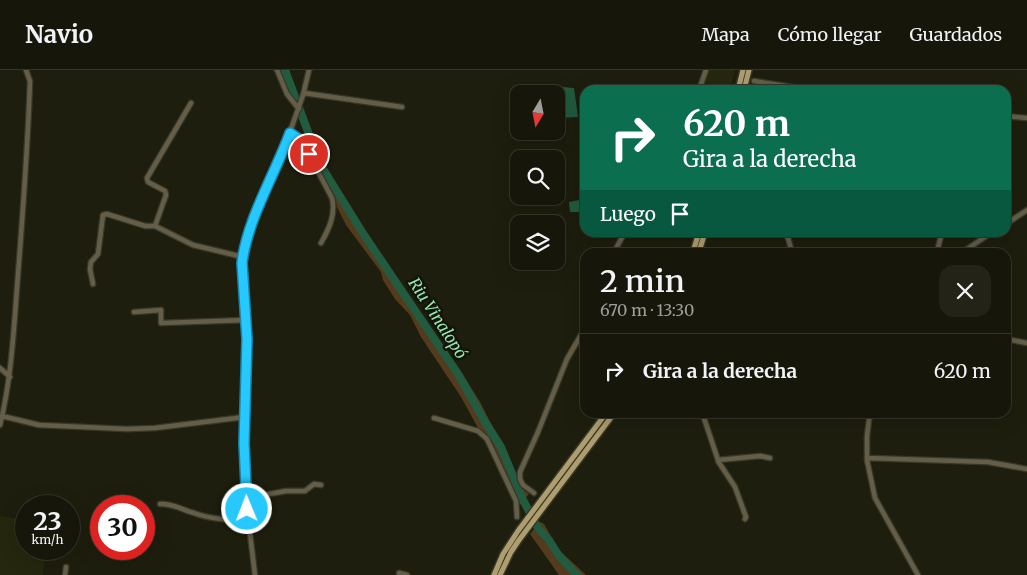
<!DOCTYPE html>
<html lang="es">
<head>
<meta charset="utf-8">
<style>
	body { margin:0; font-family:Merriweather,serif; background:#232318; color:#f1f3f6; height:100vh; display:flex; flex-direction:column; font-size:19px; white-space:nowrap }
	* { box-sizing:border-box; margin:0 }
	p { font-size:16px; color:#9e9f9c }
	.icon { flex:none; width:28px; height:28px; fill:none; stroke:currentColor; stroke-width:2; stroke-linecap:round; stroke-linejoin:round }
	.map { position:relative; flex:1; overflow:hidden }
	.drawer { position:absolute; left:580px; top:178px; width:431px; height:170px; display:flex; flex-direction:column; background:#16160a; border-radius:15px; box-shadow:0 5px 20px #0002,0 0 0 1px #35352b }
	.drawer>* { flex:none }
	.hud { position:absolute; left:580px; top:15px; width:431px; height:152px; border-radius:15px; box-shadow:0 5px 20px #0002,0 0 0 1px #35352b; background:#0b6e4f; color:#fff; overflow:hidden }
	.needle { width:32px; rotate:190deg }
	.buttons { position:absolute; left:510px; top:15px; display:grid; gap:10px }
	.buttons a { display:grid; place-items:center; width:55px; height:55px; border-radius:10px; background:#16160a; box-shadow:0 5px 20px #0002,0 0 0 1px #35352b; font-size:25px }
	.speed { position:absolute; left:15px; top:425px; display:flex; gap:10px; font-size:25px; font-weight:700; text-align:center }
	.speed>* { display:grid; place-content:center; width:65px; height:65px; border-radius:50%; background:#16160a; box-shadow:0 5px 20px #0002,0 0 0 1px #35352b; line-height:1 }
	.speed small { font-size:12px; font-weight:400 }
	.speed .limit { border:8px solid #d22; background:#fff; color:#111 }
	.pin { position:absolute; display:grid; place-items:center; width:42px; height:42px; color:#fff; margin:-21px; border:2px solid #fff; border-radius:50%; box-shadow:0 1px 5px #0007 }
	.me { position:absolute; width:55px; margin:-28px; rotate:359deg; stroke-linejoin:round; filter:drop-shadow(0 0 4px #0008) }
	.turn { display:flex; align-items:center; gap:18px; height:105px; padding:0 20px; font-size:22px }
	.turn .icon { width:65px; height:65px; stroke-width:2.5 }
	.turn b { display:block; font-size:35px; line-height:42px }
	.then { display:flex; align-items:center; height:48px; padding:0 20px; background:#0003; gap:10px; font-size:19px }
	.round { display:grid; place-items:center; flex:none; width:52px; height:52px; border-radius:15px; background:#232318 }
	.head { display:flex; align-items:center; justify-content:space-between; height:85px; padding:0 20px }
	h1 { font-size:30px; font-weight:600; line-height:38px }
	ul { padding:0; list-style:none }
	li { display:flex; align-items:center; gap:15px; height:75px; padding:0 20px; border-top:1px solid #35352b }
	li div { flex:1 }
	li b { display:block; font-size:19px }
	li em { font-style:normal }
	header { display:flex; align-items:center; gap:30px; box-sizing:border-box; height:70px; padding:0 25px; background:#16160a; border-bottom:1px solid #35352b }
	header strong { font-size:24px }
	nav { display:flex; gap:28px; margin-inline-start:auto; font-size:18px }
	.map>svg:first-child { display:block }
	.built { fill:#25270e }
	.green { fill:#553b1e }
	.water { fill:#225b3f }
	.lines { fill:none; stroke-linecap:round; stroke-linejoin:round }
	.river { stroke:#225b3f; stroke-width:8 }
	.minor-casing { stroke:#373828; stroke-width:7 }
	.major-casing { stroke:#373828; stroke-width:8 }
	.minor { stroke:#645d47; stroke-width:4.5 }
	.major { stroke:#ad9d6f; stroke-width:5 }
	.route-casing { stroke:#1982a5; stroke-width:12 }
	.route { stroke:#27c8fe; stroke-width:9 }
	.labels { text-anchor:middle; stroke-width:5; stroke-linejoin:round; paint-order:stroke }
	.water-label { font-size:16px; font-style:italic; fill:#93e8ba; stroke:#141505 }
</style>
</head>
<body>
<header>
<strong>Navio</strong>
<nav><a>Mapa</a><a>Cómo llegar</a><a>Guardados</a></nav>
</header>
<div class="map">
<svg width="1027" height="505" viewBox="0 0 1027 505">
	<rect width="100%" height="100%" fill="#1d1e0d"/>
	<!-- built -->
	<path class="built" d="M708,0H735L730,20H714L704,17Z
		M0,446L26,450V479H46L43,505H0Z"/>
	<!-- green -->
	<path class="green" d="M280,0H288L298,24L296,32L288,22Z
		M303,40L322,90L332,108L407,225L462,303L480,332L506,383L521,418L529,424L519,436L494,376L485,363L478,358L461,327L421,267L410,245L395,229L383,210L381,202L346,155L337,137L333,120L317,92L301,52L300,48Z
		M540,452L544,454L558,479L586,505H559L530,464Z"/>
	<!-- water -->
	<path class="water" d="M538,15L574,18L578,47L556,48V24H537Z
		M585,129V142H570L569,132Z"/>
	<g class="lines">
		<!-- river -->
		<path class="river" d="M285,0L320,94L364,165L458,304L485,352L501,377L523,430L538,458L549,470L559,486L577,505"/>
		<defs>
			<path id="minor" d="M277,0L287,24L299,39
				M754,11L811,20
				M699,20L706,0
				M304,23L402,37
				M1006,46L1027,48
				M290,63L302,71L332,128C336,144 329,159 321,173
				M1006,154L1027,140
				M155,156L166,125L165,121L148,112L147,108L191,33
				M784,162L788,168L792,182
				M614,182L625,162
				M937,182L941,166L944,162
				M963,182L992,162
				M93,214L90,199L91,192L98,184L103,145L107,144L145,156H155L193,175L243,187
				M134,242L161,240V253L246,250
				M1006,269L1027,273
				M0,298L10,307
				M702,342L718,390L760,386L770,388
				M870,342L867,366V390L875,428L918,505
				M926,344V342
				M2,346L39,355L127,359L155,358L245,347
				M434,348L478,361L487,369L516,431L517,447
				M0,355C12,306 14,255 18,205C23,140 28,76 30,11L26,0
				M867,388L988,392L1027,399
				M718,391L735,417L746,447L745,449
				M534,423L523,415L520,409V402L538,362L567,289L585,258
				M247,428L286,421H305L314,414L321,415
				M160,434C173,433 182,440 194,443C207,448 234,452 248,449
				M399,503L407,505
				M65,505L66,497
				M255,505L247,439L245,373L247,269L242,193L246,169L285,76L303,25L309,0"/>
			<path id="major" d="M738,20L743,0
				M744,20L749,0
				M693,182L699,162
				M699,182L705,162
				M494,505L503,484L518,461L607,342
				M500,505L511,482L519,470L615,342"/>
		</defs>
		<!-- minor casing -->
		<use href="#minor" class="minor-casing"/>
		<!-- major casing -->
		<use href="#major" class="major-casing"/>
		<!-- minor -->
		<use href="#minor" class="minor"/>
		<!-- major -->
		<use href="#major" class="major"/>
	</g>
	<g class="lines">
		<defs>
			<path id="route" d="M247,439L244,373L247,269L242,193C247,150 275,104 290,63L302,71L309,84"/>
		</defs>
		<!-- route casing -->
		<use href="#route" class="route-casing"/>
		<!-- route -->
		<use href="#route" class="route"/>
	</g>
	<g class="labels">
		<!-- water labels -->
		<g class="water-label">
			<text transform="translate(438 248) rotate(57)" y="6">Riu Vinalopó</text>
		</g>
	</g>
</svg>
<div class="buttons">
<a><svg class="needle" viewBox="-14 -14 28 28"><path d="M0-13l5 13h-10z" fill="#e53935"/><path d="M0 13l5-13h-10z" fill="#9e9f9c"/></svg></a>
<a><svg class="icon" aria-label="search" viewBox="0 0 24 24"><circle cx="10" cy="10" r="6"/><path d="M15 15l6 6"/></svg></a>
<a><svg class="icon" aria-label="layers" viewBox="0 0 24 24"><path d="M12 4l9 5-9 5-9-5zM3 14l9 5 9-5"/></svg></a>
</div>
<div class="speed"><div>23<small>km/h</small></div><div class="limit">30</div></div>
<div class="pin" style="left:309px;top:84px;background:#d93025"><svg class="icon" aria-label="arrive" viewBox="0 0 24 24"><path d="M6 21V4h12l-3 4 3 4H6"/></svg></div>
<svg class="me" style="left:247px;top:439px" viewBox="-20 -20 40 40"><circle r="17" fill="#27c8fe" stroke="#fff" stroke-width="3"/><path d="M0-11L8 9 0 5-8 9z" fill="#fff"/></svg>
<div class="hud">
<div class="turn"><svg class="icon" aria-label="right" viewBox="0 0 24 24"><path d="M7 20v-9h11M14 6l5 5-5 5"/></svg><div><b>620 m</b>Gira a la derecha</div></div>
<div class="then">Luego<svg class="icon" aria-label="arrive" viewBox="0 0 24 24"><path d="M6 21V4h12l-3 4 3 4H6"/></svg></div>
</div>
<section class="drawer">
<div class="head"><div><h1>2 min</h1><p>670 m · 13:30</p></div><a class="round"><svg class="icon" aria-label="close" viewBox="0 0 24 24"><path d="M6 6l12 12M18 6L6 18"/></svg></a></div>
<ul>
<li><svg class="icon" aria-label="right" viewBox="0 0 24 24"><path d="M7 20v-9h11M14 6l5 5-5 5"/></svg><div><b>Gira a la derecha</b></div><em>620 m</em></li>
</ul>
</section>
</div>
</body>
</html>
